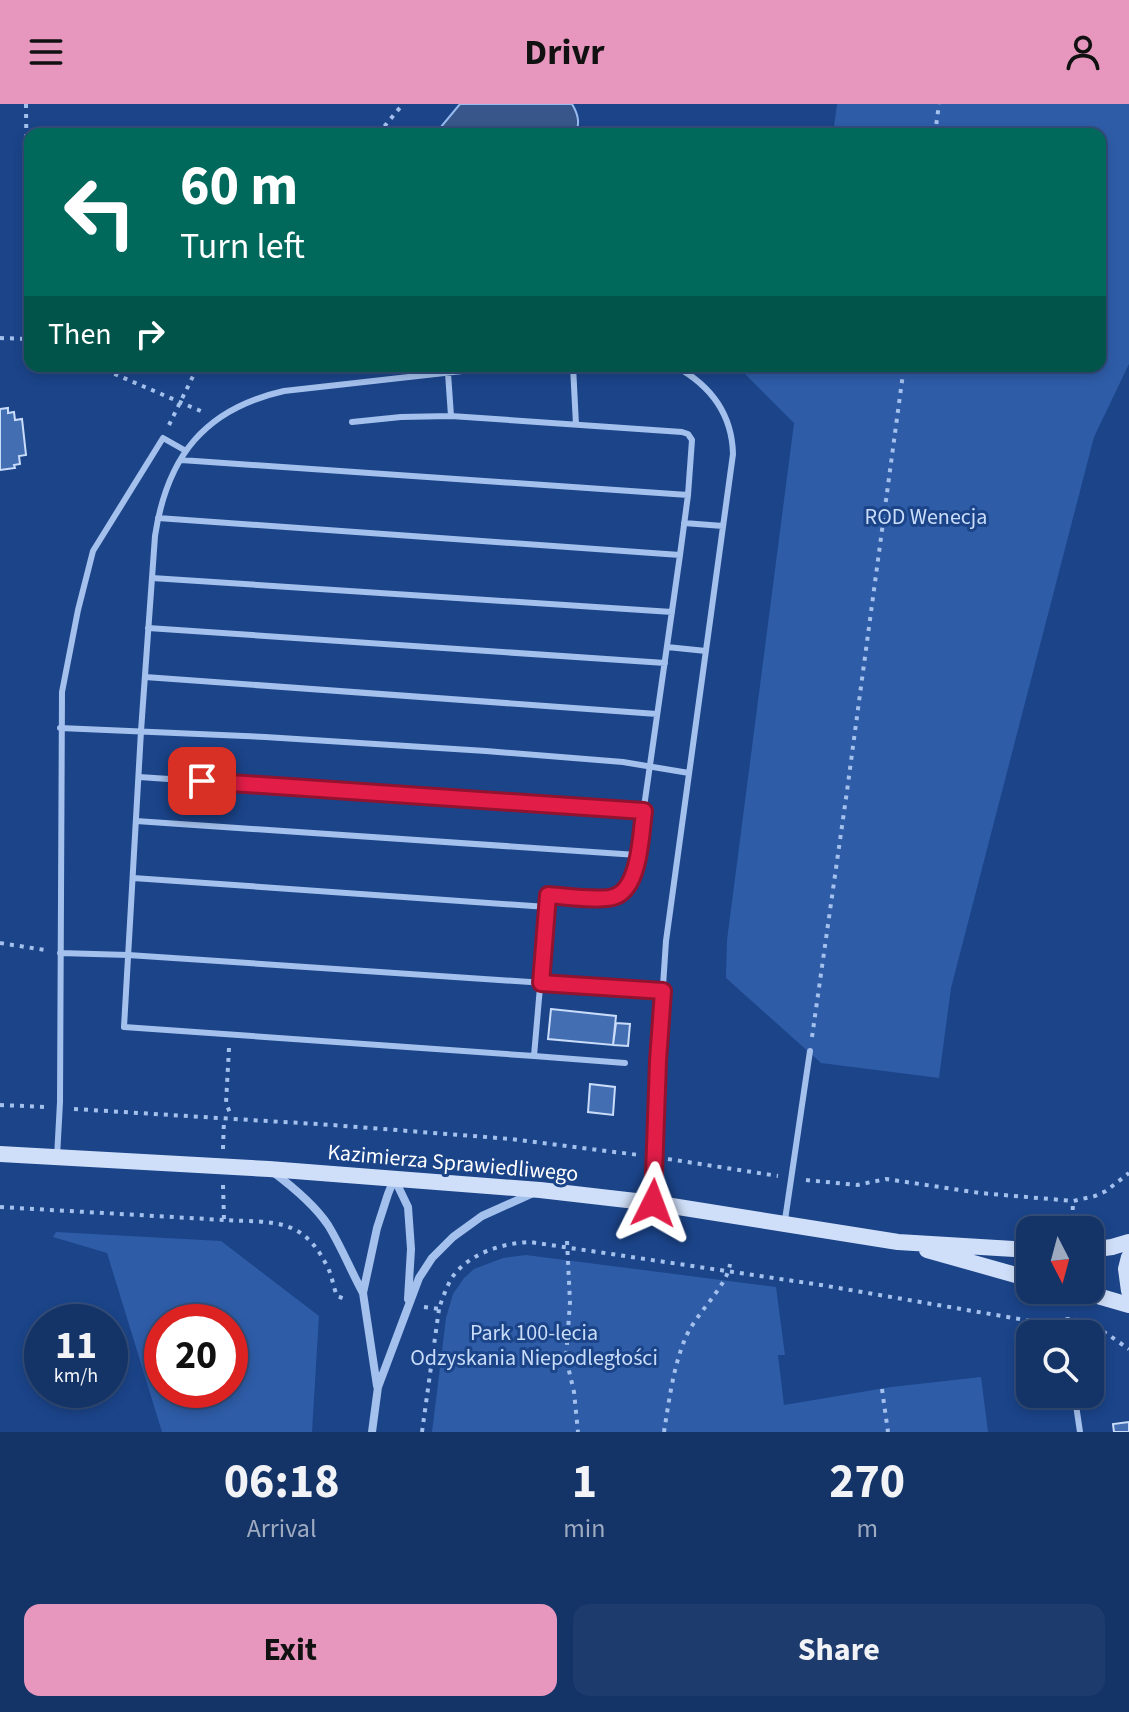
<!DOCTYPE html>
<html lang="en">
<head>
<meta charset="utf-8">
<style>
	body { margin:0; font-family:"Source Sans 3",sans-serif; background:#1d3b6d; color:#f1f3f6; height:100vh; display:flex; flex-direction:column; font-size:30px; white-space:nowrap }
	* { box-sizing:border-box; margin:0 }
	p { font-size:26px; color:#9daac0 }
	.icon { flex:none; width:44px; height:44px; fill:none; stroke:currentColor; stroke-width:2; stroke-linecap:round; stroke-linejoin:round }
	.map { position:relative; height:1328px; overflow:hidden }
	.drawer { display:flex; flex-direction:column; background:#143367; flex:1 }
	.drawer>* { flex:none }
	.guide { position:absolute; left:24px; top:24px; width:1082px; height:244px; border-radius:16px; box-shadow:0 4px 12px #0003,0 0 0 2px #334e7b; background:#00695c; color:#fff; overflow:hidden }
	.needle { width:52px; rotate:174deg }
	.tools { position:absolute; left:1016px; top:1112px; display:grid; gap:16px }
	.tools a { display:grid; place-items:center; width:88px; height:88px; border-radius:16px; background:#143367; box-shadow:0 4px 12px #0003,0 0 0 2px #334e7b; font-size:40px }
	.speed { position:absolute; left:24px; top:1200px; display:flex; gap:16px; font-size:40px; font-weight:700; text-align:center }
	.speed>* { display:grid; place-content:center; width:104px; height:104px; border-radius:50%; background:#143367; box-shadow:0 4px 12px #0003,0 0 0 2px #334e7b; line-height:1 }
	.speed small { font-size:20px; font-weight:400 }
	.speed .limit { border:12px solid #d22; background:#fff; color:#111 }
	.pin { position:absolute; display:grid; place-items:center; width:68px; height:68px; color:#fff; margin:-34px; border-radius:16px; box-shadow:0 4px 12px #0006 }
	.me { position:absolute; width:88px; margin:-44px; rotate:3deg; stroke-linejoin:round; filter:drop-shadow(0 0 6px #0008) }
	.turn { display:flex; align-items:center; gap:28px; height:168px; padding:0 24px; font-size:36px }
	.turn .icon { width:104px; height:104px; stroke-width:2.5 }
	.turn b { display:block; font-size:56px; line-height:68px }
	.then { display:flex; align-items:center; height:76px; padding:0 24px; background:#0003; gap:16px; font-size:30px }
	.eta { display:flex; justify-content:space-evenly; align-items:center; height:136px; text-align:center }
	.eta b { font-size:48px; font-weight:700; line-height:56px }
	.button { display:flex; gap:16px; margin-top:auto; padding:16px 24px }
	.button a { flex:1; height:92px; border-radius:16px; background:#e797bd; color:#111; font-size:32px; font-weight:700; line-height:92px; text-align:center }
	.button a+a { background:#1d3b6d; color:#f1f3f6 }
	header { display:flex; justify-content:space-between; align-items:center; height:104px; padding:0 24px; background:#e797bd; color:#111; font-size:36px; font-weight:700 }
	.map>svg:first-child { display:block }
	.green { fill:#2e5ca7; fill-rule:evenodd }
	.water { fill:#385689; stroke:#97baef; stroke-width:2 }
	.building { fill:#436eb2; stroke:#c9dcf9; stroke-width:2 }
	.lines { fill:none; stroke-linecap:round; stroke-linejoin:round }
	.path { stroke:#a4c0ec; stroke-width:4; stroke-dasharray:4 6; stroke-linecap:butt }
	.lane { stroke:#a4c0ec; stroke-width:6 }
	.street { stroke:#a4c0ec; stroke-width:8 }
	.secondary { stroke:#d0dff9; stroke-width:16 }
	.route-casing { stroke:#92132f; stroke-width:20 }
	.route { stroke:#e11d48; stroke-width:14 }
	.labels { text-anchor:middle; stroke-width:6; stroke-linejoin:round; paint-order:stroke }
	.park-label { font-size:22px; fill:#c9dcf9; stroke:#1b4489 }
	.street-label { font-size:22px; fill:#fff; stroke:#1b4489 }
</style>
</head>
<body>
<header><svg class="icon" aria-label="menu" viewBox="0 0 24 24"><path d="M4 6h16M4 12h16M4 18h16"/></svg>Drivr<svg class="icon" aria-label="person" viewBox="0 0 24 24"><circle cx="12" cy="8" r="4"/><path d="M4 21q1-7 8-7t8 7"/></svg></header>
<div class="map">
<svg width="1129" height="1328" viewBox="0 0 1129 1328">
	<rect width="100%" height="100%" fill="#1b4489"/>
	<!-- green -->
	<path class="green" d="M837,0H1129V260L1094,333L951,884L939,974L821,959L726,874L727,836L794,319L737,262H1100V30H833Z
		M56,1128L221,1137L319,1212L312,1328H162L107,1149L53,1133ZM162,1218H230V1286H162Z
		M526,1151L776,1183L785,1251H778L784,1301L891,1283L981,1273L988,1328H432L446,1214L453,1190L464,1174L474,1165L503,1154Z"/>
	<!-- water -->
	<path class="water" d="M460,0H572C578,10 580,18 576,30H435Z"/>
	<!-- building -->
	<path class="building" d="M8,304V309L14,308L15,316L22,315L26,351L19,352L20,360L14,361L15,364L0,366V305Z
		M551,905L616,912L613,941L548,935Z
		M616,919L630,920L628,942L613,941Z
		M590,980L615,983L613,1011L588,1008Z
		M1129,1318V1328H1114L1113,1320Z"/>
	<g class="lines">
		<!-- path -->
		<path class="path" d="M26,0L28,234
			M378,30L403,0
			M935,30L939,0
			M0,234L29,235
			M96,262L203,308
			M169,321L198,262
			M0,839L45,846
			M812,933L847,687L904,262
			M229,944L226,999L230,1009
			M0,1001L46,1003
			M74,1005L332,1021L511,1035L639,1051
			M223,1045L224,1015
			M668,1055L778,1072
			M806,1076L857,1081L886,1075L980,1089L1073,1097L1095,1092L1106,1087L1129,1069
			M223,1081L224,1116C272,1119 302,1112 327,1162C332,1171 333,1182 337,1192L348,1196
			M0,1103L224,1116
			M1072,1126L1073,1097
			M567,1137L570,1198L566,1254L574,1288L578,1328
			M424,1203L439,1205C442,1195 446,1185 451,1175C467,1150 502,1139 530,1138L821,1181L1037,1218C1049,1219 1058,1215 1070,1215C1091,1216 1112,1234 1129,1245
			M882,1285L888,1328
			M422,1328L439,1205
			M664,1328C669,1297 673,1264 685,1235C695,1210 727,1183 730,1160"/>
		<!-- lane -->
		<path class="lane" d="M573,262L576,321
			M448,269L451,312
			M352,318L401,313L451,312L682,328L688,330L692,336L688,391L680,451L634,773C630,780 626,787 618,792C602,799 565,792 548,791L534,952L124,923L141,627L155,432C167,353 204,305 284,287L507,262
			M181,356L688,391
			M158,414L680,451
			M684,419L723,422
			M152,474L672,508
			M148,524L665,559
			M667,543L706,547
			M145,573L657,610
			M60,624L265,633L486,647L623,658L689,669
			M139,673L644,707
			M136,717L637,751
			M133,774L547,803
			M60,849L128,851L663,887
			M534,952L625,959
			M57,1053L60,998L62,588L78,506L93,447L163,334L186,347
			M653,1096L658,957L666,837L733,350C732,310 710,281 675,262
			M785,1116L810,947
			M1076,1301L1080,1328"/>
		<!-- street -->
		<path class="street" d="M273,1068C293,1083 314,1100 328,1121C341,1142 351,1167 363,1189
			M395,1076L408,1103L411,1145L408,1195
			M377,1282L363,1189L377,1124L388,1090L394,1075
			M372,1328L378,1283L419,1174L432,1154L453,1133L482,1112L533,1089"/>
		<!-- secondary -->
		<path class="secondary" d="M0,1050L269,1065L540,1086L653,1099L898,1138L1030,1146
			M927,1146L1030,1175
			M1090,1146L1112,1143L1129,1138
			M1129,1153L1126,1165L1129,1187
			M1077,1186L1129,1201"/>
	</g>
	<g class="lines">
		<defs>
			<path id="route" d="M202,677L644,707C641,730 640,782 616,792C603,798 564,792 548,791L541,879L663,887L658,957L653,1099"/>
		</defs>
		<!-- route casing -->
		<use href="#route" class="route-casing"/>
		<!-- route -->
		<use href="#route" class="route"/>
	</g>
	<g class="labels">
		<!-- park labels -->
		<g class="park-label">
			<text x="926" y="420">ROD Wenecja</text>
			<text x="534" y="1236">Park 100-lecia<tspan x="534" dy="25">Odzyskania Niepodległości</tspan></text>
		</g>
		<!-- street labels -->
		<g class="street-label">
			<text transform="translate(453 1058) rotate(5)" y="8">Kazimierza Sprawiedliwego</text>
		</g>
	</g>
</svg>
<div class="tools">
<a><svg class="needle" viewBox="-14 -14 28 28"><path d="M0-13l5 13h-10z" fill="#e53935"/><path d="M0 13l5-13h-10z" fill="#9daac0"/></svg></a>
<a><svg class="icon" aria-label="search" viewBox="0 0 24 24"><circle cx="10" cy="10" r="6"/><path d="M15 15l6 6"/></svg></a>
</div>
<div class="speed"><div>11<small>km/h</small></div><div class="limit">20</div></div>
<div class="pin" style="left:202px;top:677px;background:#d93025"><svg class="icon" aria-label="arrive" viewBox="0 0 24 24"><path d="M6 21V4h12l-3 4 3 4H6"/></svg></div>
<svg class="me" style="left:653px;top:1099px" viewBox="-20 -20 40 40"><path d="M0-17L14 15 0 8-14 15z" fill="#e11d48" stroke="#fff" stroke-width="4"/></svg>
<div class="guide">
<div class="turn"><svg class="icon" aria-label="left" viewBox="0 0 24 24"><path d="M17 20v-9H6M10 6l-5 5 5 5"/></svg><div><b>60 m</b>Turn left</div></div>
<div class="then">Then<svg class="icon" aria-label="right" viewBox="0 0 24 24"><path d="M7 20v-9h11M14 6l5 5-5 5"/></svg></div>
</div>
</div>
<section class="drawer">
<div class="eta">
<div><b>06:18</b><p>Arrival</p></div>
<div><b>1</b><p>min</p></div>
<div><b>270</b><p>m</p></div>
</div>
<div class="button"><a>Exit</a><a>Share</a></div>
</section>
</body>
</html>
